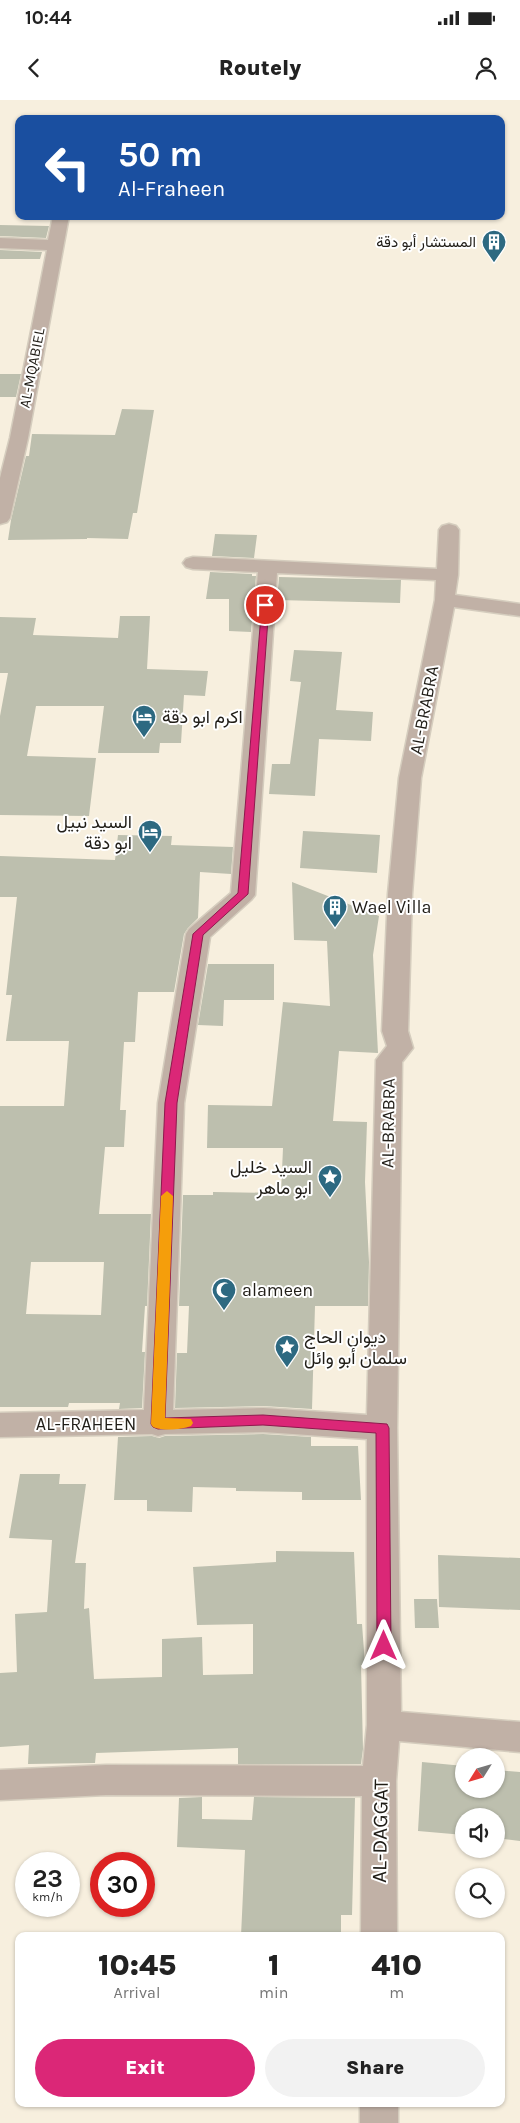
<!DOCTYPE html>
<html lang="en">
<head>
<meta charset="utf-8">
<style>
	body { margin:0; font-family:Karla,Vazirmatn,sans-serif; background:#f2f2f2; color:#222; height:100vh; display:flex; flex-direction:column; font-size:19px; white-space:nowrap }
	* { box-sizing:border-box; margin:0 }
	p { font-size:16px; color:#767676 }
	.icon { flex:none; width:28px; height:28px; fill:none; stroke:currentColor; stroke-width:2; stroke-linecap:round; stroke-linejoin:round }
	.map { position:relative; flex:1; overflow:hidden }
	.details { position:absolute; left:15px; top:1832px; width:490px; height:175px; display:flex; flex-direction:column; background:#fff; border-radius:10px; box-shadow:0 1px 4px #0004 }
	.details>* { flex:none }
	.top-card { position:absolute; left:15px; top:15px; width:490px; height:105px; border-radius:10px; box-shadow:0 1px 4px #0004; background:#1a4fa0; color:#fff; overflow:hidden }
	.needle { width:32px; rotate:233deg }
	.fabs { position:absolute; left:455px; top:1648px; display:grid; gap:10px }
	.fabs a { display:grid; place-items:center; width:50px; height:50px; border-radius:50%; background:#fff; box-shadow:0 1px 4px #0004; font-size:25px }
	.speed { position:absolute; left:15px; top:1752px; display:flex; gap:10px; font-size:25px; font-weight:700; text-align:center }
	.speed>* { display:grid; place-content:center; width:65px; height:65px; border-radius:50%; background:#fff; box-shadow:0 1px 4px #0004; line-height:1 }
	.speed small { font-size:12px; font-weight:400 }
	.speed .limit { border:8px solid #d22; background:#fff; color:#111 }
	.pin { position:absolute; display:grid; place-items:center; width:42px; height:42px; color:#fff; margin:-21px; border:2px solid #fff; border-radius:50%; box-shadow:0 1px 5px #0007 }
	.me { position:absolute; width:55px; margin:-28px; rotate:0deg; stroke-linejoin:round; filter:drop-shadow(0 0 4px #0008) }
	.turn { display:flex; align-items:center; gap:18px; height:105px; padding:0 20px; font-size:22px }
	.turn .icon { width:65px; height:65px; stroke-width:2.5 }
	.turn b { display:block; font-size:35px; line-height:42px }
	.eta { display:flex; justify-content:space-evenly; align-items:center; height:85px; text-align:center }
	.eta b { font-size:30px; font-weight:800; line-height:35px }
	.button { display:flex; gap:10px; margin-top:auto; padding:10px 20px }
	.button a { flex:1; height:58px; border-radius:30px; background:#db2777; color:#fff; font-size:20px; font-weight:800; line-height:58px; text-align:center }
	.button a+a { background:#f2f2f2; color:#222 }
	.status { display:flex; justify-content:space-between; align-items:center; height:35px; padding:0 25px; background:#fff; direction:ltr }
	.status svg { height:14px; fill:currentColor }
	header { display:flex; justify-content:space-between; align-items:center; height:65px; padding:0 20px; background:#fff; font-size:22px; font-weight:800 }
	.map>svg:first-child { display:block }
	.building { fill:#bdbfae; fill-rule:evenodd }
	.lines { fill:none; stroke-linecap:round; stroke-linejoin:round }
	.minor-casing { stroke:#d5cdbe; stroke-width:3 }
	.minor { fill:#c1b1a6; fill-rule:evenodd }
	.route { fill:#db2777; stroke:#8e194d }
	.slow { fill:#f59e0b }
	.labels { text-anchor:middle; stroke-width:4; stroke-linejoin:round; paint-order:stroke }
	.far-poi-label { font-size:15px; fill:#201d17; stroke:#fff; text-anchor:end }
	.far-street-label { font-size:15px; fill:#201d17; stroke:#fff }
	.street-label { font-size:18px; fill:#201d17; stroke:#fff }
	.poi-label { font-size:18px; fill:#201d17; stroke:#fff; text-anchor:start }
	.near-street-label { font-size:21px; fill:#201d17; stroke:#fff }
</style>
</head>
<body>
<div class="status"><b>10:44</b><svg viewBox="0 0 49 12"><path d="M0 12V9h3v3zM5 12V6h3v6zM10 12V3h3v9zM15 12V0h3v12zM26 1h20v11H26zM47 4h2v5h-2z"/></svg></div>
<header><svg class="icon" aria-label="back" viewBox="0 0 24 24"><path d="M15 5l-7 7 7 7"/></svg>Routely<svg class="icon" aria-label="person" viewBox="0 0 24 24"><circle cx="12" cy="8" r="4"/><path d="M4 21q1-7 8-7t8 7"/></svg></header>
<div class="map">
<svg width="520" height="2023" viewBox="0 0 520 2023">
	<rect width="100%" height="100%" fill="#f7efde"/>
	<!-- building -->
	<path class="building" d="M0,125L49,126L46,138L0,136Z
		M0,150L42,152L40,159H0Z
		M0,274H21L16,297H0Z
		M122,309L154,310L137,413H133L128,439L87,438V439L8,440L11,420L26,356H29L32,334L115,335Z
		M215,434L257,435L254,458L212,456Z
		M210,472L252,474V476H256L251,532L229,531V499H206Z
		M279,477L401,480L400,503L277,500Z
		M120,516H150L147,569L208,571L205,596L184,595L181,643H160L159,653H98L104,606H36L27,656L96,658L89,716L0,715V616L8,573H0V517L36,518L33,535L118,538Z
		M294,550L342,552L336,610L373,612L371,641L319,639L315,696L269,694L272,664H290L301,582L290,581Z
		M303,731L380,735L377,773L300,768Z
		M118,735L172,736L171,745L233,747L231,774L200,772L198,818L188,828L184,834L174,892H138L135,942H124L120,1010H126L124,1047H105L99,1114H151L147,1206H145L142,1252H145L142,1308L119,1309L120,1303H69L68,1307H0V1006H64L69,941H6L12,895H6L17,797H0V756L115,760ZM31,1162H104L101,1215L26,1214Z
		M292,782L379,816L373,855L378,953L339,951L333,1021L367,1022L365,1082L369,1162L368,1206H315L312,1309L263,1306L175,1308L177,1253H187L189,1206H179L183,1095H213V1092L281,1093L283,1048H207L208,1005L272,1006L283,902L330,906L327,841L294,840Z
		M208,864H274V900H224L223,926L198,925Z
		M263,1334L311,1337V1346H358L361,1400H302V1392L236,1391V1388L193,1387L192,1412L147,1411V1400H114L118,1337L152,1336L159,1338L165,1336Z
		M20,1374H60L59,1384H86L75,1463H86L84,1509L89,1508L94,1579L162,1577V1539L202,1537L203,1575L253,1574V1524L197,1525L193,1467L276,1462V1451L354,1452L357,1524H362L365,1565H361L363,1649L361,1664H238V1648L96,1653L95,1663L28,1664L29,1645L0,1647V1573L17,1572L15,1514L47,1512L52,1440L9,1438Z
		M438,1455L520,1458V1510L439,1507Z
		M414,1499H437L439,1528H415Z
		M422,1662L464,1666V1689H496V1670L520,1672V1741L496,1738V1716H464V1735L418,1731Z
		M202,1697V1719L252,1720L254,1697L355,1698L352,1815H341V1836H241L245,1750L177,1747L179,1698Z"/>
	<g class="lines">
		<defs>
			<path id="minor" d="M53,116H69L28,338L10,418L7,422L0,424V378L10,338L47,150L0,148V138L48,140Z
				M449,424L456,426L459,430L458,475L455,495L520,504V516L454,507L421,678L412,794L408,931L413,948L402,962L397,1328L401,1612L520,1622V1652L399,1641L396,1681L397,1836H361L362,1696L106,1695L0,1700V1670L106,1665L363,1666L367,1625V1339L263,1332L165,1334L158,1336L152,1334L0,1337V1313L144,1310L158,1003L186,834L189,829L231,793L258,472L193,469L186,467L183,463L186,459L193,457L437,469L439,430L442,426ZM277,473L436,480L435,500L399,678L388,794L382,931L387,946L376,960L367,1315L263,1308L173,1310L184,1003L210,837L251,800L255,795Z
				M360,2004H398V2023H360Z"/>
		</defs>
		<!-- minor casing -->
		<use href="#minor" class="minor-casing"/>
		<!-- minor -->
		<use href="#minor" class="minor"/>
	</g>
	<!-- route -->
	<path class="route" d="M262,503L269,505L248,794L203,835L177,1003L165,1318L263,1315L387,1324L389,1328L391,1546L389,1550L384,1552L379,1550L377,1546L376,1333L263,1325L158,1329L153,1327L151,1324L165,1003L193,834L238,793Z"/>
	<!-- slow -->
	<path class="slow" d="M167,1091L173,1096L165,1318L191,1319L193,1323L191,1326C181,1330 163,1331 153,1327L151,1324L161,1096Z"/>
	<!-- icons -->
	<defs>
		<symbol id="building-pin" viewBox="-11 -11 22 30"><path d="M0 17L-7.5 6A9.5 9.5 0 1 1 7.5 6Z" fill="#2d6981" stroke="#fff"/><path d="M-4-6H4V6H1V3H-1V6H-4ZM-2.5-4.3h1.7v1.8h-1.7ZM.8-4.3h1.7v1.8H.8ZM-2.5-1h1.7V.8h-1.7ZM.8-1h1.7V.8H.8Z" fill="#fff"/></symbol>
		<symbol id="hotel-pin" viewBox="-11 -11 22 30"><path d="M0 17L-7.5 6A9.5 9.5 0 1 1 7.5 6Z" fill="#2d6981" stroke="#fff"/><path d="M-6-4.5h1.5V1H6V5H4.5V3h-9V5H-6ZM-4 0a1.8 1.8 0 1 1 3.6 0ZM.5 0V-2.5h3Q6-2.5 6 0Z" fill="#fff"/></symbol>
		<symbol id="sight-pin" viewBox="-11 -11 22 30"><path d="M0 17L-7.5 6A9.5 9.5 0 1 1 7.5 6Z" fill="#2d6981" stroke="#fff"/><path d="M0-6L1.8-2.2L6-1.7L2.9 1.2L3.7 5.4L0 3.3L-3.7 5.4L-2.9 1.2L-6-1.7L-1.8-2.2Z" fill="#fff"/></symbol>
		<symbol id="mosque-pin" viewBox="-11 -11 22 30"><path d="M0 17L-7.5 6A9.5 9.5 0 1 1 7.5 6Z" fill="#2d6981" stroke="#fff"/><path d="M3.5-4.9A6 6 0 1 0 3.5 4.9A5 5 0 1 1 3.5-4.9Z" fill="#fff"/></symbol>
	</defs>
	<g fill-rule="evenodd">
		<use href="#building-pin" x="480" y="128" width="28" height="38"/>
		<use href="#hotel-pin" x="130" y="603" width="28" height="38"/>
		<use href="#hotel-pin" x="136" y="718" width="28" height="38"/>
		<use href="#building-pin" x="321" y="793" width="28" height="38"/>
		<use href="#sight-pin" x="316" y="1063" width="28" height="38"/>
		<use href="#mosque-pin" x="210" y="1176" width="28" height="38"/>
		<use href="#sight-pin" x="273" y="1233" width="28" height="38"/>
	</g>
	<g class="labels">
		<!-- far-poi labels -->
		<g class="far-poi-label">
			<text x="476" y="147">المستشار أبو دقة</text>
		</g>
		<!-- far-street labels -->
		<g class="far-street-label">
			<text transform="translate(32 268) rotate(-79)" y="5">AL-MQABIEL</text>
		</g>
		<!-- street labels -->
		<g class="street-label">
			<text transform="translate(424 610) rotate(-79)" y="6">AL-BRABRA</text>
			<text transform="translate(388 1023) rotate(-89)" y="6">AL-BRABRA</text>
			<text x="86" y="1330">AL-FRAHEEN</text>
		</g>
		<!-- poi labels -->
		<g class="poi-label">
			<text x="162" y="623">اكرم ابو دقة</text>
			<text x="132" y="728" text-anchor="end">السيد نبيل<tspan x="132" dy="21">ابو دقة</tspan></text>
			<text x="352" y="813">Wael Villa</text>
			<text x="312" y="1073" text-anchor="end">السيد خليل<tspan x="312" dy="21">ابو ماهر</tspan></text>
			<text x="242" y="1196">alameen</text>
			<text x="304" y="1243">ديوان الحاج<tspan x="304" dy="21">سلمان أبو وائل</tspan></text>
		</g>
		<!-- near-street labels -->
		<g class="near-street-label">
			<text transform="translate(380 1731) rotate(-89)" y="7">AL-DAGGAT</text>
		</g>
	</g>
</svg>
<div class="fabs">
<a><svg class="needle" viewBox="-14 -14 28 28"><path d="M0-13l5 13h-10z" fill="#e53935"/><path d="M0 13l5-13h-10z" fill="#767676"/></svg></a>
<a><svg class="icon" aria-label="sound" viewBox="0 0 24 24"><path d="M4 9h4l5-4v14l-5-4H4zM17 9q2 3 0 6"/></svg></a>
<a><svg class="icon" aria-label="search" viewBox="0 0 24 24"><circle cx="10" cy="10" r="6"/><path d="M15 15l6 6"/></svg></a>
</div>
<div class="speed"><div>23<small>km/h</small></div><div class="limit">30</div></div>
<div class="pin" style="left:265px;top:505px;background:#d93025"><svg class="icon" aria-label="arrive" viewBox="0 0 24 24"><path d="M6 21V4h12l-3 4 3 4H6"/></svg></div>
<svg class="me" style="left:384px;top:1546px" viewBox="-20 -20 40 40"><path d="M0-17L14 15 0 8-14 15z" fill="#db2777" stroke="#fff" stroke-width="4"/></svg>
<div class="top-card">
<div class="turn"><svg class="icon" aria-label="left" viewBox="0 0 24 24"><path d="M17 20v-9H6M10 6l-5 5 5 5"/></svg><div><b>50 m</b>Al-Fraheen</div></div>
</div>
<section class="details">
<div class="eta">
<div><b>10:45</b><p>Arrival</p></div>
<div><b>1</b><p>min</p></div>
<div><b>410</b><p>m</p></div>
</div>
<div class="button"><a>Exit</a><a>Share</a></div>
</section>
</div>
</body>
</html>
